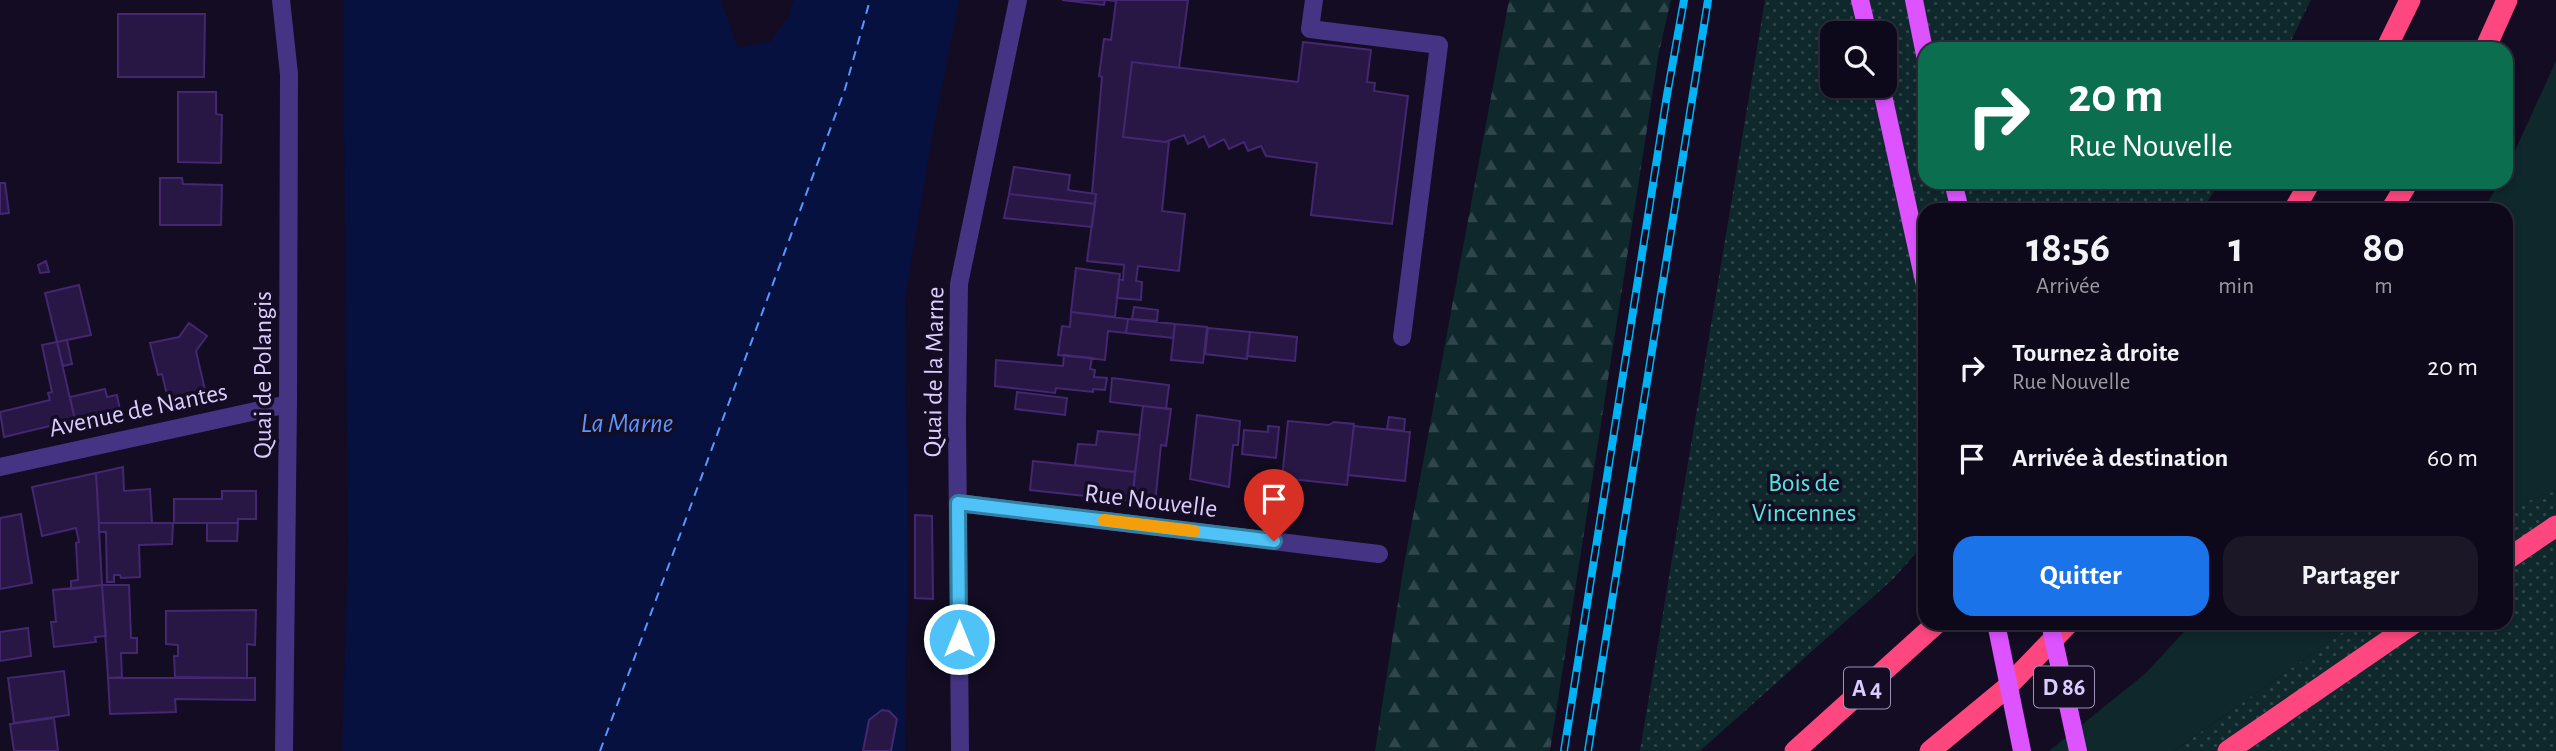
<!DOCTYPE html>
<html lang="fr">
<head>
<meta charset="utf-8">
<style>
	body { margin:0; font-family:"Alegreya Sans",sans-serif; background:#1c1727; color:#f1f3f6; height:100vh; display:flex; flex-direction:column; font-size:26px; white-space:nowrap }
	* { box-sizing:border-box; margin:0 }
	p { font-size:23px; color:#9b9aa2 }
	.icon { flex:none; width:38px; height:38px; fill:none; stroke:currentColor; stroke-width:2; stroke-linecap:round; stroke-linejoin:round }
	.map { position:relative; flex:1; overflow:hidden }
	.side { position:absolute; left:1918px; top:203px; width:595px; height:427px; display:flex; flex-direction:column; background:#0e091a; border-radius:21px; box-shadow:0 4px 10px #0003,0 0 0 2px #2e2a39 }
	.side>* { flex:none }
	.top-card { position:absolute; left:1918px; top:42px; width:595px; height:147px; border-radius:21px; box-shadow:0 4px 10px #0003,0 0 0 2px #2e2a39; background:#0b6e4f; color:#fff; overflow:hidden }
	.controls { position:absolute; left:1820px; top:21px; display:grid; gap:14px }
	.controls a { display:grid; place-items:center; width:77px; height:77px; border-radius:14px; background:#0e091a; box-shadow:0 4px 10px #0003,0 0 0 2px #2e2a39; font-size:35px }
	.pin { position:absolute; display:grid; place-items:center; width:60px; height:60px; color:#fff; margin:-72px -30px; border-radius:50% 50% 50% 0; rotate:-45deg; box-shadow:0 0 7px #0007 }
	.pin .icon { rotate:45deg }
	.me { position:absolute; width:77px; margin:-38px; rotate:0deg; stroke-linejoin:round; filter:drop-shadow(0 0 5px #0008) }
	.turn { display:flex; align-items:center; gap:24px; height:147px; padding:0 35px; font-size:32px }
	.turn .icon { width:91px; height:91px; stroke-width:2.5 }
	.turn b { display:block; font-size:49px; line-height:60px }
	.eta { display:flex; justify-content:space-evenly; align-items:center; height:119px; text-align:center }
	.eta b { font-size:42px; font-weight:600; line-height:49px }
	.primary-button { display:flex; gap:14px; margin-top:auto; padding:14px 35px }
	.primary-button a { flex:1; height:80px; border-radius:21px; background:#1a73e8; color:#fff; font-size:28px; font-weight:600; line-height:80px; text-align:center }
	.primary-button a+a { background:#1c1727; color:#f1f3f6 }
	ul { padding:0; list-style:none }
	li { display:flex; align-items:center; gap:21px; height:91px; padding:0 35px }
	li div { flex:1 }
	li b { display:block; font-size:26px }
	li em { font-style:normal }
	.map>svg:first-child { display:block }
	.grass { fill:#0e282c }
	.forest { fill:url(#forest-firs) }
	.park { fill:url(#park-dots); fill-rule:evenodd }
	.water { fill:#061140 }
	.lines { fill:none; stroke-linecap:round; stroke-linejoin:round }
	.ferry { stroke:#5a96ff; stroke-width:2; stroke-dasharray:9 7; stroke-linecap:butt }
	.building { fill:#281744; stroke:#432771; stroke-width:2 }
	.minor { stroke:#453484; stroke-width:18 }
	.major { stroke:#dd53ff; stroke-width:18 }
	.highway { stroke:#ff477f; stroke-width:21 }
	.rail-casing { stroke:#00b3f7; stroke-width:8 }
	.rail { stroke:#130c22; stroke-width:5; stroke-dasharray:16; stroke-linecap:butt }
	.major-bridge { stroke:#dd53ff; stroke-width:18 }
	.route-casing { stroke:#337fa1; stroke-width:18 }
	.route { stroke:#4fc3f7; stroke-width:12 }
	.slow { stroke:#f59e0b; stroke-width:12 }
	.labels { text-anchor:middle; stroke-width:7; stroke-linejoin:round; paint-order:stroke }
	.shield { fill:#130c22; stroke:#9f92bd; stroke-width:2 }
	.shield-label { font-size:24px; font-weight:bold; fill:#dbccff }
	.street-label { font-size:26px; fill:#dbccff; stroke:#130c22 }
	.park-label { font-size:26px; fill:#51e6db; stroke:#130c22 }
	.water-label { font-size:28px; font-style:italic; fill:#5a96ff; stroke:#130c22 }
</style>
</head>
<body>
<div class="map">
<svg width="2556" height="751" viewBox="0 0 2556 751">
	<defs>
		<pattern id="forest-firs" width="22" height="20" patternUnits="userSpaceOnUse" patternTransform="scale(1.75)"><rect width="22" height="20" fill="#0e282c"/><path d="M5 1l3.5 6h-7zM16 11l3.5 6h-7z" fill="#30464c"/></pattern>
		<pattern id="park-dots" width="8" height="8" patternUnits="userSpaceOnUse" patternTransform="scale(1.75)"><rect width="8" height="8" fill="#0e282c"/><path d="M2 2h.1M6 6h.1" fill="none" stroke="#30464c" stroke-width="1.8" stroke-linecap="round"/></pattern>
	</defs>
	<rect width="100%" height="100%" fill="#130c22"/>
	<!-- grass -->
	<path class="grass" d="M2556,61V491L2532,499L2506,517V210H2483L2500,182H2506V170Z
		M2192,623H2356L2174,751H2049L2146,673Z"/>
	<!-- forest -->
	<path class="forest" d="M1509,0H1671L1659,52L1550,751H1375L1403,570Z"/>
	<!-- park -->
	<path class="park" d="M1765,0H2311L2287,49H1925V182H2220L2202,210H1925V543L1893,579L1700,751H1640ZM1832,33H1885V86H1832Z
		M2556,491V751H2174L2356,623H2506V517L2532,499Z"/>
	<!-- water -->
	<path class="water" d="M343,0H721L738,48L771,41L789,16L794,0H959L933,132L905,300L908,544L905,751H342L348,553Z"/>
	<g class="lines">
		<!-- ferry -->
		<path class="ferry" d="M600,751L845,89L870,0"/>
	</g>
	<!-- building -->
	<path class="building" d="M1062,0H1105L1104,5Z
		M1106,0H1188L1179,68L1132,62L1123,137L1165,142L1169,141L1162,211L1185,214L1179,271L1138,266L1136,281L1142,282L1141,300L1117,298L1119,279L1123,280L1124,265L1087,261L1096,194H1092L1102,77L1099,76L1104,39L1111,40L1116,1Z
		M118,14H205L204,77H118Z
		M1303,42L1371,50L1367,82L1375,83L1374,91L1408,96L1392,224L1311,215L1317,163L1266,156L1261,146L1248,151L1244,142L1229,149L1224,139L1209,147L1204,136L1188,144L1184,135L1165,142L1123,137L1132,62L1298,82Z
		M178,92H216V114L222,115L221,163L178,162Z
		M1014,167L1070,175L1068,190L1096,194L1095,204L1009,194Z
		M160,178H182L183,184L222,185L221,225H160Z
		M0,183H5L9,213L0,214Z
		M1009,194L1095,204L1092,227L1004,218Z
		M46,261L49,272L40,273L38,265Z
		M1076,268L1120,274L1115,317L1071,312Z
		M79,285L91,335L57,342L45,293Z
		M1134,307L1158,310L1157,321L1132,319Z
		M1071,312L1128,319L1126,333L1108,331L1105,360L1058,355L1062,326L1070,327Z
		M1128,319L1175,324L1173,338L1126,333Z
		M189,323L207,336L196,351L205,390L168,399L162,374L158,375L150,343L179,337Z
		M1175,324L1207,327L1203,363L1171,360Z
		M1208,328L1250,332L1247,359L1205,354Z
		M1250,332L1297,337L1295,361L1247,356Z
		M67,340L72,364L63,366L57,342Z
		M57,342L75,420L4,437L0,412L50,400L48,393L52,392L42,345Z
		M1064,355L1092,358L1090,369L1095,370L1094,377L1107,378L1105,390L1093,389V392L1056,388L1055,393L995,386L996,360L1063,366Z
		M1112,378L1169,385L1166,409L1110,402Z
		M105,389L107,397L117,395L120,410L75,420L70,397Z
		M1017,392L1067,398L1065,415L1015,409Z
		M1143,406L1171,409L1166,446L1161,445L1155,504L1132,501Z
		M1197,415L1240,421L1238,445H1233L1229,487L1190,479Z
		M1389,417L1405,419L1404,431L1387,429Z
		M1288,421L1329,425L1334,422L1354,424L1347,485L1282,478Z
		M1268,426L1279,427L1276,458L1242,454L1244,430L1268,432Z
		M1354,426L1410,432L1405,481L1348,475Z
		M1098,431L1140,435L1135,472L1075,465L1078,444L1096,445Z
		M1033,461L1135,472L1132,501L1030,490Z
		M123,467L124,491L150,489L152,523H99L96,473Z
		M96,473L102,585L71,589V581L78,580L76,543L79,542L76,528L42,536L32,487Z
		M222,491H256V519H238V523H174V499H222Z
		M21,514L32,583L0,589V518Z
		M915,515L932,516L933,599L915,598Z
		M99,523H173L172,544L139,545L140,577L121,578L120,575H114V582H107L106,532H99Z
		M207,523H238L237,541H207Z
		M102,585H129L131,638H137V653H121L122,677L108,678Z
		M102,585L106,636L95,637L96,642L54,647L51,622H56L53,590Z
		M256,610L255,645L247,644V678L175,677L174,656H178V645L166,644V611Z
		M28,628L31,656L0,661V632Z
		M64,671L69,715L14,723L8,678Z
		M108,678H255V700L175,699L176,712L110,714Z
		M882,710L889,711L897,719L891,751H863L869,720Z
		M54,718L58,751H14L10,724Z"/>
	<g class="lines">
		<!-- minor -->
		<path class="minor" d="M281,0L289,74L288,404L284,751
			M1314,0L1310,29L1439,45L1402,337
			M0,467L288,404
			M958,503L1379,554
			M960,751L957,419L959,284L1018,0"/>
		<!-- major -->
		<path class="major" d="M1860,0L1868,33
			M1914,0L1925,55
			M1881,86L1925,285
			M1953,182L1960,210"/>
		<!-- highway -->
		<path class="highway" d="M2386,49L2410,0
			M2485,49L2507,0
			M2294,210L2310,182
			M2391,210L2408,182
			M2506,560L2556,526
			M1795,751L1937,623
			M1930,751L2005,689L2069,623
			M2228,751L2414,623"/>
		<defs>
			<path id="rail" d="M1564,751L1667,95L1684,0
				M1588,751L1708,0"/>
		</defs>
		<!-- rail casing -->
		<use href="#rail" class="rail-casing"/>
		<!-- rail -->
		<use href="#rail" class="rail"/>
		<!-- major-bridge -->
		<path class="major-bridge" d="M1996,623L2022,751
			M2050,623L2078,751"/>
	</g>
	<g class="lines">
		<defs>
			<path id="route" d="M959,639L958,503L1274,541"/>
		</defs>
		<!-- route casing -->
		<use href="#route" class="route-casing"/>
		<!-- route -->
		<use href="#route" class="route"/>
		<!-- slow -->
		<path class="slow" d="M1104,520L1194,531"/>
	</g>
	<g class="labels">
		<!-- shield labels -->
		<g class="shield">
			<rect x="2034" y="666.5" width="60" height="41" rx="5"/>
			<rect x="1844" y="667.5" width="46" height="41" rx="5"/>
		</g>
		<g class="shield-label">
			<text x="2064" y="695">D 86</text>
			<text x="1867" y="696">A 4</text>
		</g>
		<!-- street labels -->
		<g class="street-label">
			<text transform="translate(933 372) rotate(-89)" y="9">Quai de la Marne</text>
			<text transform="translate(262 375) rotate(-90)" y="9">Quai de Polangis</text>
			<text transform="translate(138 409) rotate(-12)" y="9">Avenue de Nantes</text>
			<text transform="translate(1151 500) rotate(7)" y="9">Rue Nouvelle</text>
		</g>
		<!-- park labels -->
		<g class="park-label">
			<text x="1804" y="491">Bois de<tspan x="1804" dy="30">Vincennes</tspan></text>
		</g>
		<!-- water labels -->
		<g class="water-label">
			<text x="627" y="432">La Marne</text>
		</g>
	</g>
</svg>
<div class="controls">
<a><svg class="icon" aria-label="search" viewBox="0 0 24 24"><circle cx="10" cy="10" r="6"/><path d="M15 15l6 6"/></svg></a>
</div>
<div class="pin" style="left:1274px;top:541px;background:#d93025"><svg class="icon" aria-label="arrive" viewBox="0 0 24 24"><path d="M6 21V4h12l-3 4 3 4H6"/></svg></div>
<svg class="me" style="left:959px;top:639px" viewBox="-20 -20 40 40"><circle r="17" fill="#4fc3f7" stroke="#fff" stroke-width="3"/><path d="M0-11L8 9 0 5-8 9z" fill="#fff"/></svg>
<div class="top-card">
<div class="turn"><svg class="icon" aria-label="right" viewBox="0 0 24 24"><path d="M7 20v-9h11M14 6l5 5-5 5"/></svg><div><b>20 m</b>Rue Nouvelle</div></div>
</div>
<section class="side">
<div class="eta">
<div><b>18:56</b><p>Arrivée</p></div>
<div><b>1</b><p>min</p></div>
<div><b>80</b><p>m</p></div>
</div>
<ul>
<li><svg class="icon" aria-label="right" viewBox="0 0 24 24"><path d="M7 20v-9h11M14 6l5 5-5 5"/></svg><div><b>Tournez à droite</b><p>Rue Nouvelle</p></div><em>20 m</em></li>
<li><svg class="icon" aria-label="arrive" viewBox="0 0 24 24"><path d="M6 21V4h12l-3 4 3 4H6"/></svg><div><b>Arrivée à destination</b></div><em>60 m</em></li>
</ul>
<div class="primary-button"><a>Quitter</a><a>Partager</a></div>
</section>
</div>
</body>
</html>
